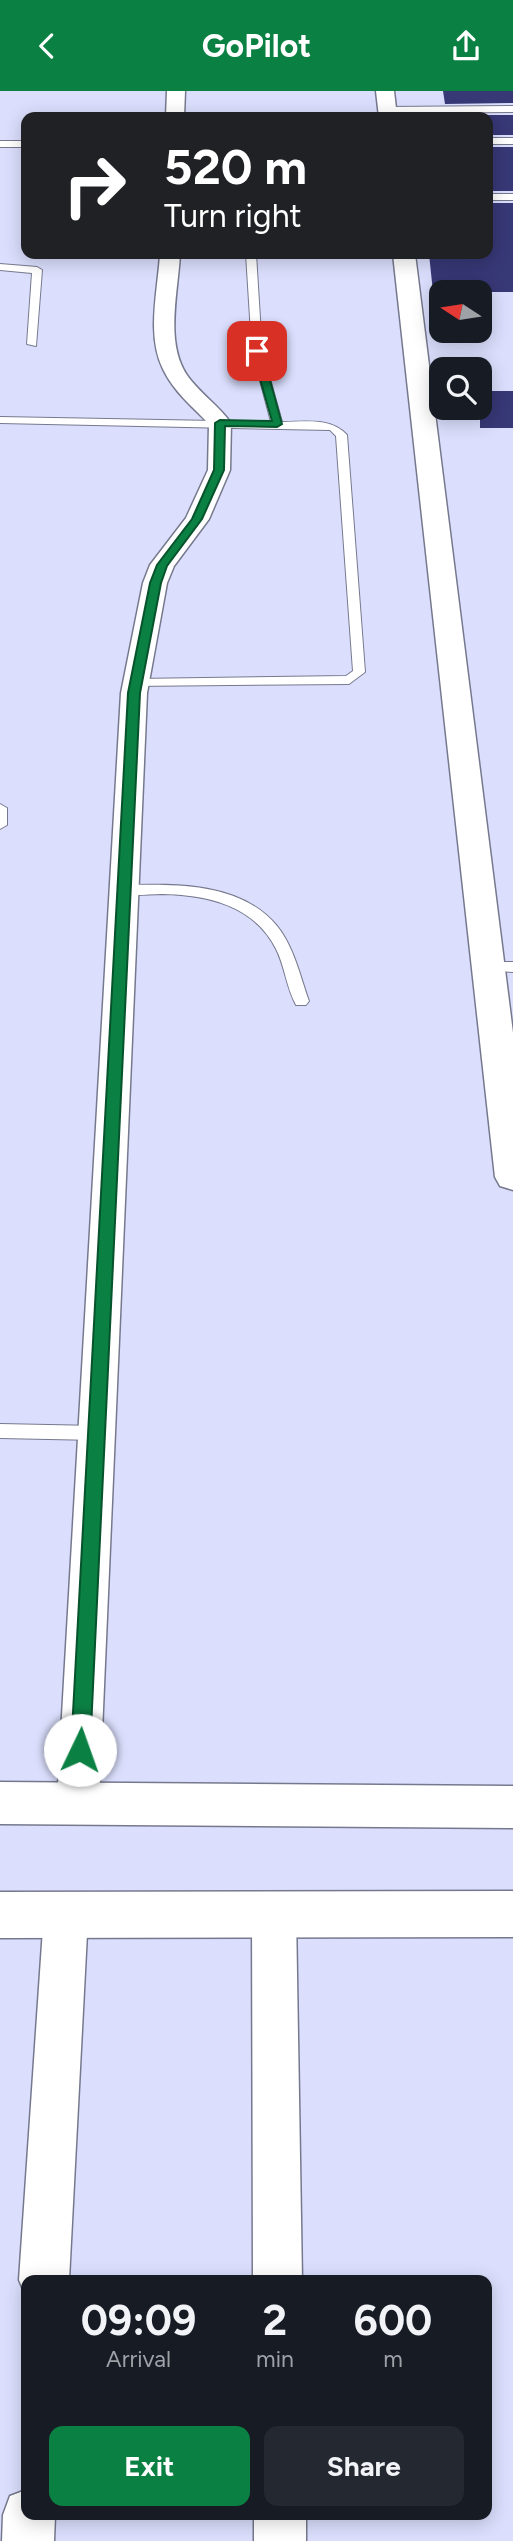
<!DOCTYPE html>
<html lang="en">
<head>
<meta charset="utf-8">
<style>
	body { margin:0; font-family:Figtree,sans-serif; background:#242831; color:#f1f3f6; height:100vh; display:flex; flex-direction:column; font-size:26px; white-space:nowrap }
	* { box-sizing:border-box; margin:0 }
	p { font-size:23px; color:#9ea1a6 }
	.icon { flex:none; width:38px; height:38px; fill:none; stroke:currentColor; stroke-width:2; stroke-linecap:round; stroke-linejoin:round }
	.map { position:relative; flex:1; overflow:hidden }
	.drawer { position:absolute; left:21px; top:2184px; width:471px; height:245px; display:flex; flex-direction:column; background:#171b24; border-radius:14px; box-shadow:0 4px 18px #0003 }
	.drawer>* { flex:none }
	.hud { position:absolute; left:21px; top:21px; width:472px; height:147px; border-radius:14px; box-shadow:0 4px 18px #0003; background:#202124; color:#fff; overflow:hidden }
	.needle { width:46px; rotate:282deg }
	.controls { position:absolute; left:429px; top:189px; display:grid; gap:14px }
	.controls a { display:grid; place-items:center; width:63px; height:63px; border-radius:14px; background:#171b24; box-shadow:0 4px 18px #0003; font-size:35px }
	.pin { position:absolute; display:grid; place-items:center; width:60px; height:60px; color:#fff; margin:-30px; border-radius:14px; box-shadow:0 4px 10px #0006 }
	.me { position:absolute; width:77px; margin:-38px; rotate:3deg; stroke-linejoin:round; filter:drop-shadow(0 0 5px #0008) }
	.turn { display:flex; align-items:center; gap:24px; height:147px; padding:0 28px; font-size:32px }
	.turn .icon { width:91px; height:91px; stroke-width:2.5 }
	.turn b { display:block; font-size:49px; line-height:60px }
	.eta { display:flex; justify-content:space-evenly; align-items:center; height:119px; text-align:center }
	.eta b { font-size:42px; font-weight:700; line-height:49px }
	.action { display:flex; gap:14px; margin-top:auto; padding:14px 28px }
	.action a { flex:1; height:80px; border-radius:14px; background:#0b8043; color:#fff; font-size:28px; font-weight:700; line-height:80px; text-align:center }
	.action a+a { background:#242831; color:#f1f3f6 }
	header { display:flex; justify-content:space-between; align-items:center; height:91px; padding:0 28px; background:#0b8043; color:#fff; font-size:32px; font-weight:700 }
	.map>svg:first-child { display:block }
	.built { fill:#dbdffd; fill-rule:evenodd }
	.building { fill:#373876 }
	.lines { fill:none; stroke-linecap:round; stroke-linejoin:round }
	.service-casing { stroke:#76798d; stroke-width:2 }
	.minor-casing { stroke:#76798d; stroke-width:3 }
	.tertiary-casing { stroke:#76798d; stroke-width:3 }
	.secondary-casing { stroke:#76798d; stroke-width:3 }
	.service { fill:#fff; fill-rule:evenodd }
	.minor { fill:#fff; fill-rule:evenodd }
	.tertiary { fill:#fff; fill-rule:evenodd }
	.secondary { fill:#fff; fill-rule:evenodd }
	.route { fill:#0b8043; stroke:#07532c; stroke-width:2 }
</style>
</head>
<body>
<header><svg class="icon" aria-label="back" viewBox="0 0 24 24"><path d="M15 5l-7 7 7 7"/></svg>GoPilot<svg class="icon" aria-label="share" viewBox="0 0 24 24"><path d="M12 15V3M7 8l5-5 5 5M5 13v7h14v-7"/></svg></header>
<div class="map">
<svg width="513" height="2450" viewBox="0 0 513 2450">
	<rect width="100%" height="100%" fill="#e4e8fe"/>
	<!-- built -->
	<path class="built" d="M0,0H513V2450H0ZM26,26H488V163H26ZM441,201H480V240H441ZM441,278H480V317H441ZM26,2189H486V2424H26Z"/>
	<!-- building -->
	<path class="building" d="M443,0H513V12L445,13Z
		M446,24H513V44H488V26Z
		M488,56H513V100H488Z
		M488,112H513V201H433L429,163H488Z
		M480,300H513V337H480Z"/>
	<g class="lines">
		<defs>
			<path id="service" d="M513,15V21L387,22L383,19L387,16Z
				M488,47H513V53H488Z
				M0,50H26V56H0Z
				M488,103H513V109H488Z
				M246,163H256L262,259L282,331C304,331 331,326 347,344L365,581L349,593L131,595V589L136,588L346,585L353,580L336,345L330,339L0,332V326L271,331L252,259Z
				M0,173L37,176L42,179L36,255L27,253L32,182L0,179Z
				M0,713L7,717V734L0,738Z
				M124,794C175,793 241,791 277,835C294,856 300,885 309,910L306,914H296C286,896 285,875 276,858C254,814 207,804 162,803C148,803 132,806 119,802L117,799L119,796Z
				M486,871H513V881L481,879L479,876L481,873Z
				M0,1333L97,1335L103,1337L106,1342L103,1347L97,1349L0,1347Z"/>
			<path id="minor" d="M167,0H185L184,26H166Z
				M160,163H180C178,202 164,254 189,287C202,304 219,315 231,332L230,379L209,428L174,475L167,492L147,602L99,1711L93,1725L78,1730L63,1725L57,1711L121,602L143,492L150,474L186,427L208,379L209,333C193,316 173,300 163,278C146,244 158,199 160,163Z
				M274,1801L289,1807L296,1822L302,2189H253L252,1822L259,1807Z
				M66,1802L81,1808L88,1823L69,2189H26V2205L19,2189L44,1823L51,1808Z
				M26,2399V2424H55L54,2450H2L3,2424L10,2405Z
				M254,2424H306V2450H254Z"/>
			<path id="tertiary" d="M376,0H394L397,26H379Z
				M393,163H415L513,942V1099L500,1095L495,1086Z"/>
			<path id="secondary" d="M0,1691L513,1695V1737L0,1733Z
				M513,1800V1846L0,1847V1801Z"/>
		</defs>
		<!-- service casing -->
		<use href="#service" class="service-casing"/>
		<!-- minor casing -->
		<use href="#minor" class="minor-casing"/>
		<!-- tertiary casing -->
		<use href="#tertiary" class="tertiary-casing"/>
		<!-- secondary casing -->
		<use href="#secondary" class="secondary-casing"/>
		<!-- service -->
		<use href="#service" class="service"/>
		<!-- minor -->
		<use href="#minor" class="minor"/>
		<!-- tertiary -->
		<use href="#tertiary" class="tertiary"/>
		<!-- secondary -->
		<use href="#secondary" class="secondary"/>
	</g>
	<!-- route -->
	<path class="route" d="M257,257L262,260L282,333L277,336L225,335L224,379L202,428L167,475L161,492L140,602L90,1659L87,1665L80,1667L74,1665L71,1659L128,602L150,492L157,474L192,428L214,379L215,332L220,329L272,330L252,260Z"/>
</svg>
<div class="controls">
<a><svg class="needle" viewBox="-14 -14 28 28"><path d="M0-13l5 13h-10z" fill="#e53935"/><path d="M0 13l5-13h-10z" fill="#9ea1a6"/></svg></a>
<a><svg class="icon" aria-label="search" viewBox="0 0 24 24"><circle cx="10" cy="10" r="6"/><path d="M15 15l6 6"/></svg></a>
</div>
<div class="pin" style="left:257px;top:260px;background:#d93025"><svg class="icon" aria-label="arrive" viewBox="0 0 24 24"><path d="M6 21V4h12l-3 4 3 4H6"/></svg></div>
<svg class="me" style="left:80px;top:1659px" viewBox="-20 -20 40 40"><circle r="19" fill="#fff"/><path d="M0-13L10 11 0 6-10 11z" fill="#0b8043"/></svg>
<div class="hud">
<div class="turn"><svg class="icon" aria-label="right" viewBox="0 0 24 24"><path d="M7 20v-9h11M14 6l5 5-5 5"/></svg><div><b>520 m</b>Turn right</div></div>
</div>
<section class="drawer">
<div class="eta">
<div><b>09:09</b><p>Arrival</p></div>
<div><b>2</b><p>min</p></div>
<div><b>600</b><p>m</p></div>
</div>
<div class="action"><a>Exit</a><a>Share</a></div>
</section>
</div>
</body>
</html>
